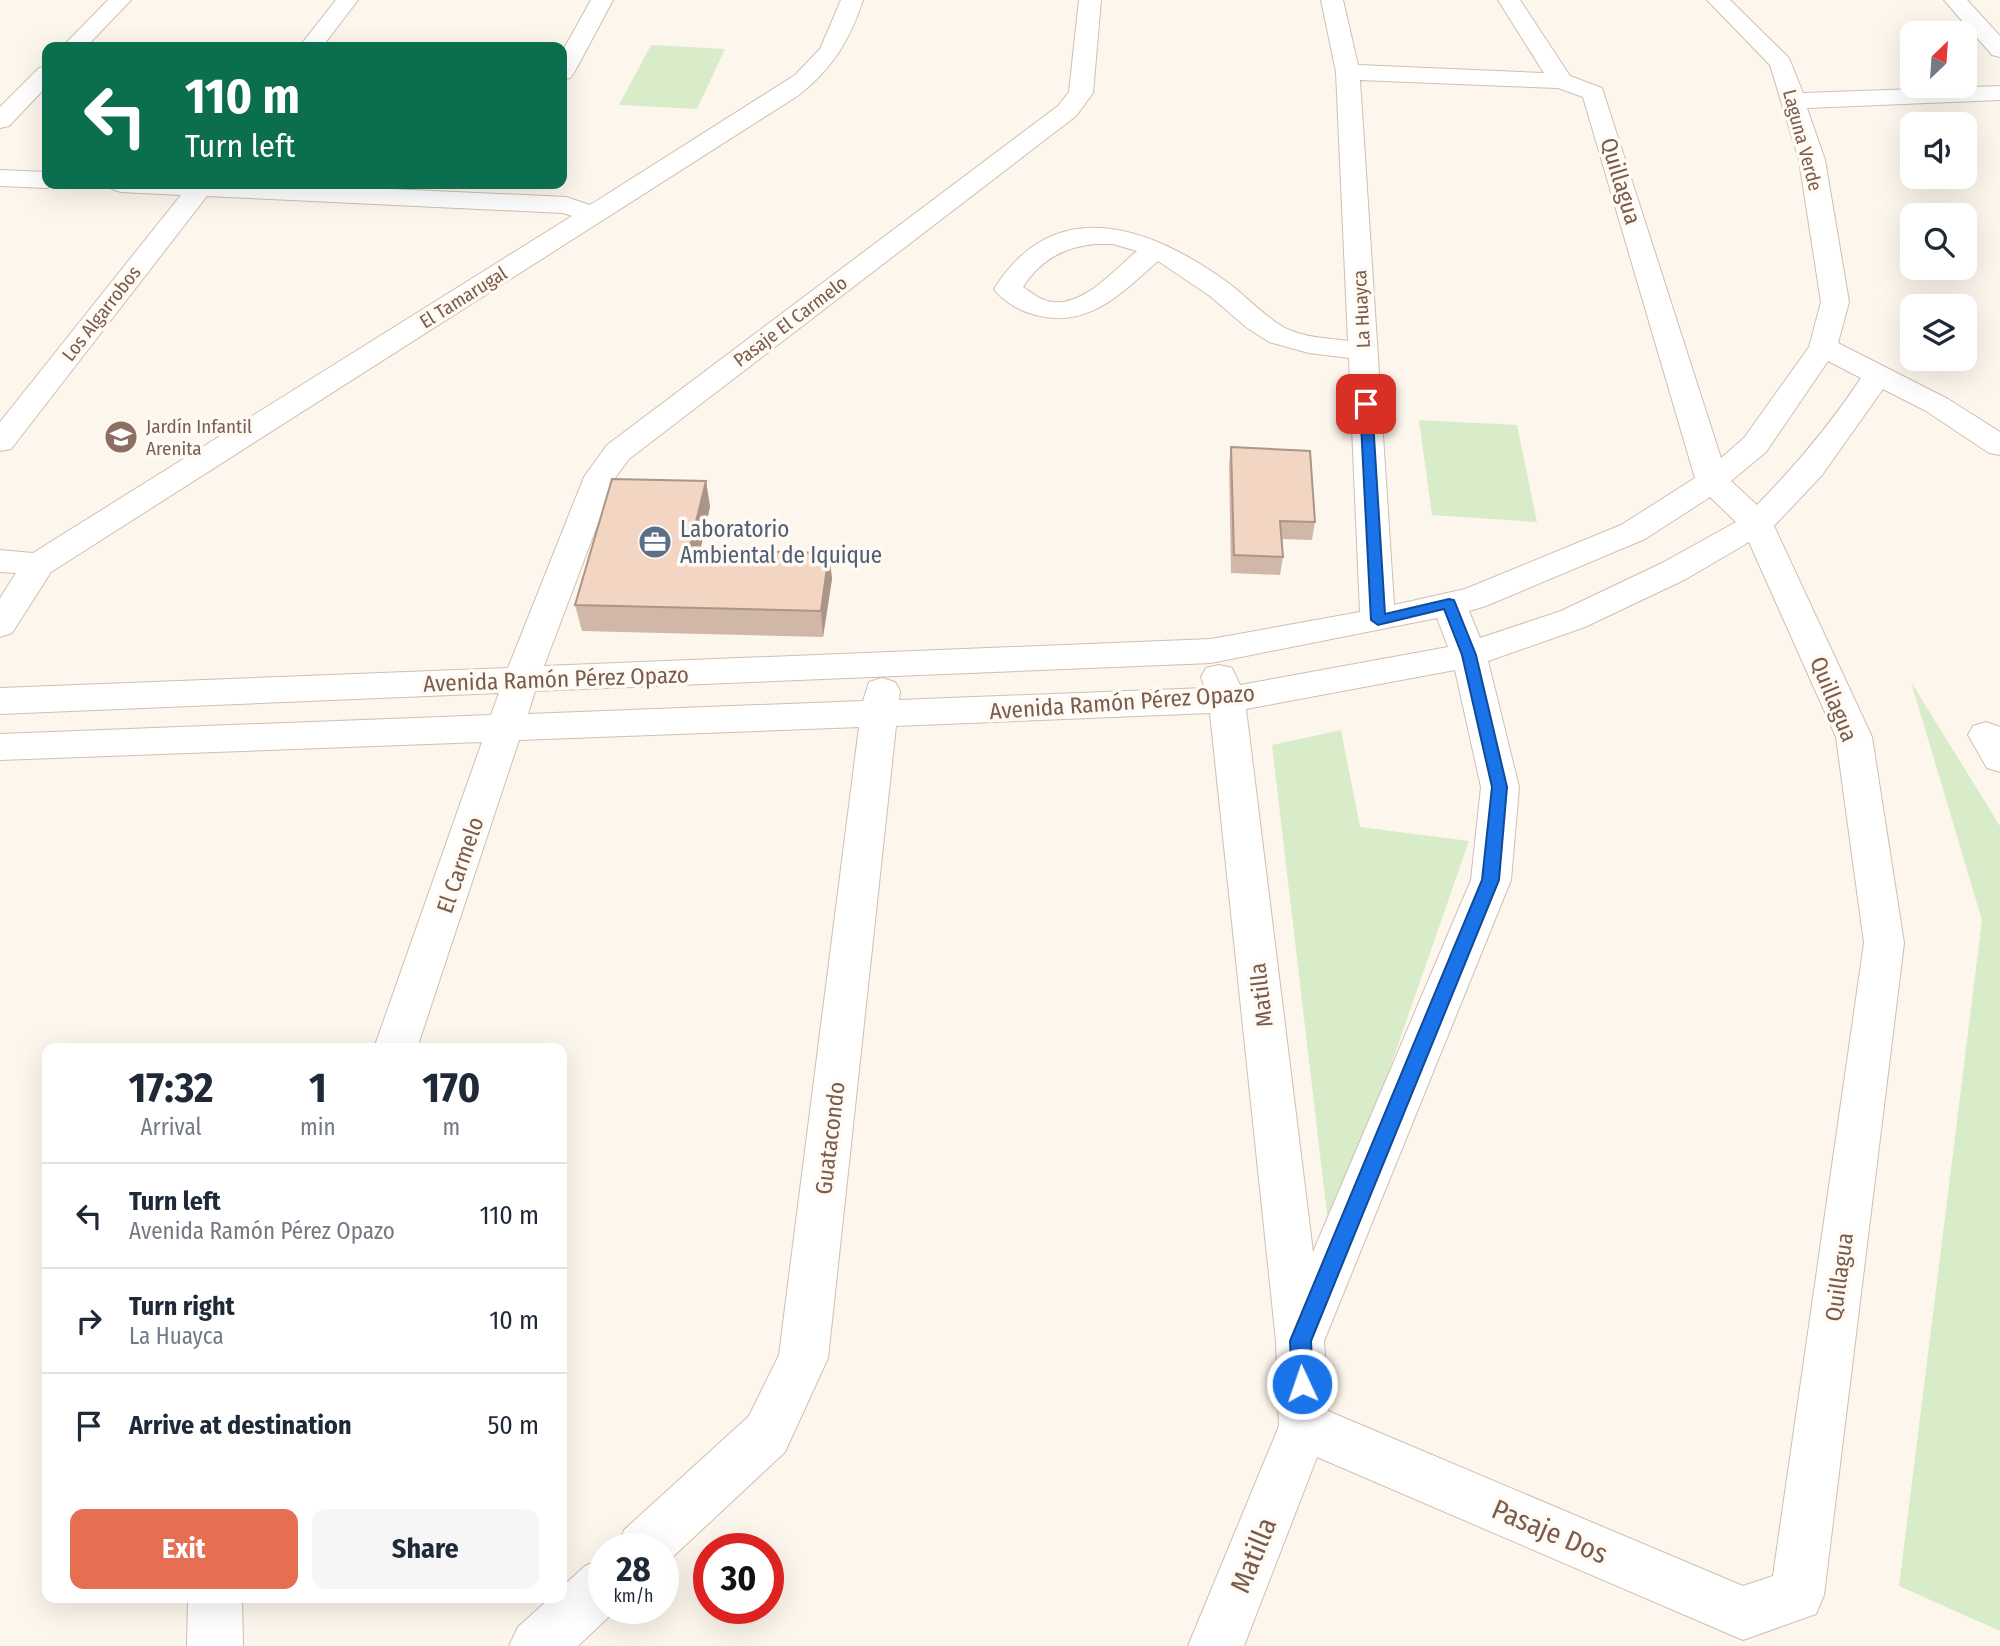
<!DOCTYPE html>
<html lang="en">
<head>
<meta charset="utf-8">
<style>
	body { margin:0; font-family:"Fira Sans Condensed",sans-serif; background:#f6f6f7; color:#1f2937; height:100vh; display:flex; flex-direction:column; font-size:26px; white-space:nowrap }
	* { box-sizing:border-box; margin:0 }
	p { font-size:23px; color:#747a83 }
	.icon { flex:none; width:38px; height:38px; fill:none; stroke:currentColor; stroke-width:2; stroke-linecap:round; stroke-linejoin:round }
	.map { position:relative; flex:1; overflow:hidden }
	.sheet { position:absolute; left:42px; top:1043px; width:525px; height:560px; display:flex; flex-direction:column; background:#fff; border-radius:14px; box-shadow:0 7px 28px #0002 }
	.sheet>* { flex:none }
	.banner { position:absolute; left:42px; top:42px; width:525px; height:147px; border-radius:14px; box-shadow:0 7px 28px #0002; background:#0b6e4f; color:#fff; overflow:hidden }
	.needle { width:46px; rotate:25deg }
	.fabs { position:absolute; left:1900px; top:21px; display:grid; gap:14px }
	.fabs a { display:grid; place-items:center; width:77px; height:77px; border-radius:14px; background:#fff; box-shadow:0 7px 28px #0002; font-size:35px }
	.speed { position:absolute; left:588px; top:1533px; display:flex; gap:14px; font-size:35px; font-weight:700; text-align:center }
	.speed>* { display:grid; place-content:center; width:91px; height:91px; border-radius:50%; background:#fff; box-shadow:0 7px 28px #0002; line-height:1 }
	.speed small { font-size:18px; font-weight:400 }
	.speed .limit { border:10px solid #d22; background:#fff; color:#111 }
	.pin { position:absolute; display:grid; place-items:center; width:60px; height:60px; color:#fff; margin:-30px; border-radius:14px; box-shadow:0 4px 10px #0006 }
	.me { position:absolute; width:77px; margin:-38px; rotate:357deg; stroke-linejoin:round; filter:drop-shadow(0 0 5px #0008) }
	.turn { display:flex; align-items:center; gap:24px; height:147px; padding:0 28px; font-size:32px }
	.turn .icon { width:91px; height:91px; stroke-width:2.5 }
	.turn b { display:block; font-size:49px; line-height:60px }
	.eta { display:flex; justify-content:space-evenly; align-items:center; height:119px; text-align:center }
	.eta b { font-size:42px; font-weight:700; line-height:49px }
	.primary-button { display:flex; gap:14px; margin-top:auto; padding:14px 28px }
	.primary-button a { flex:1; height:80px; border-radius:14px; background:#e76f51; color:#fff; font-size:28px; font-weight:700; line-height:80px; text-align:center }
	.primary-button a+a { background:#f6f6f7; color:#1f2937 }
	ul { padding:0; list-style:none }
	li { display:flex; align-items:center; gap:21px; height:105px; padding:0 28px; border-top:2px solid #e0e1e3 }
	li div { flex:1 }
	li b { display:block; font-size:26px }
	li em { font-style:normal }
	.map>svg:first-child { display:block }
	.green { fill:#d8ecc9 }
	.lines { fill:none; stroke-linecap:round; stroke-linejoin:round }
	.minor-casing { stroke:#d1beb0; stroke-width:2 }
	.minor { fill:#fff; fill-rule:evenodd }
	.wall { fill:#d1b7a8 }
	.shaded-wall { fill:#aa9588 }
	.building { fill:#f3d5c3; stroke:#aa9588; stroke-width:2 }
	.route { fill:#1a73e8; stroke:#114b97; stroke-width:2 }
	.labels { text-anchor:middle; stroke-width:7; stroke-linejoin:round; paint-order:stroke }
	.far-street-label { font-size:19px; fill:#7a5c4d; stroke:#fffaf3 }
	.far-education-label { font-size:19px; fill:#785e54; stroke:#fffaf3; text-anchor:start }
	.street-label { font-size:23px; fill:#7a5c4d; stroke:#fffaf3 }
	.service-label { font-size:23px; fill:#4e5e75; stroke:#fffaf3; text-anchor:start }
	.near-street-label { font-size:28px; fill:#7a5c4d; stroke:#fffaf3 }
</style>
</head>
<body>
<div class="map">
<svg width="2000" height="1646" viewBox="0 0 2000 1646">
	<rect width="100%" height="100%" fill="#fdf6ec"/>
	<!-- green -->
	<path class="green" d="M651,45L725,49L697,109L619,105Z
		M1419,420L1517,425L1537,522L1432,515Z
		M1911,682L2000,826V1631L1899,1586L1982,920Z
		M1341,730L1360,827L1469,841L1330,1240L1272,745Z"/>
	<g class="lines">
		<defs>
			<path id="minor" d="M108,0H131L86,47H62Z
				M336,0H358L322,47H299Z
				M591,0H613L574,73L570,78L562,80V52Z
				M841,0H863C850,40 832,69 799,95L51,572L12,633L0,637V598L16,573L0,572V550L33,553L572,216L563,213L207,196L11,449L0,451V422L181,195L121,192L112,189L108,184H280L566,197L590,205L795,75L820,49Z
				M1079,0H1101L1093,93L1076,116L629,459L615,478L544,666L1211,639L1360,612L1349,358L1309,353L1269,342L1246,327L1210,296L1158,261C1119,295 1086,332 1029,313C1017,309 1002,300 994,289C1056,190 1154,228 1231,285C1249,299 1265,317 1285,328C1305,338 1327,338 1348,341L1336,72L1321,0H1343L1358,65L1544,73L1498,0H1520L1570,76L1602,88L1721,458L1744,438L1809,347L1821,302L1799,160L1770,65L1707,0H1730L1789,58L1803,93L2000,86V100L1807,108L1825,160L1849,302L1838,343L1948,399L2000,432V455L1989,453L1926,411L1883,389L1822,475L1774,526L1872,737L1904,943L1824,1595L1816,1614L1743,1640L1317,1457L1244,1646H1188L1279,1426L1276,1341L1210,713L896,726L828,1358L785,1452L663,1566V1549H617L624,1530L749,1416L779,1355L859,727L519,740L417,1048H374L482,742L0,760V734L491,715L499,693L0,714V688L508,668L584,477L607,445L1058,106L1069,92ZM1360,80L1558,88L1583,97L1695,478L1621,525L1465,589L1394,605ZM1095,244H1113L1137,251C1115,269 1084,306 1053,302C1041,301 1032,293 1023,287C1040,260 1064,247 1095,244ZM1828,361L1861,378C1830,425 1796,465 1757,505L1731,481L1766,452ZM1710,497L1736,522L1662,563L1561,611L1480,638L1469,611L1486,606L1645,539ZM1749,542L1836,737L1864,943L1773,1576L1743,1586L1328,1411L1324,1341L1511,880L1519,787L1488,661L1585,627L1686,579ZM1437,618L1448,647L1240,685L1232,668L1219,665L1206,668L1201,677L1205,688L899,700L900,691L895,682L882,678L869,682L863,701L528,714L535,691L1211,663ZM1455,670L1481,787L1471,880L1313,1252L1246,709Z
				M1944,0H1967L2000,36V57L1992,55Z
				M47,66V86L9,126L0,128V107L39,68Z
				M0,170L47,172V184H57L47,188L0,186Z
				M1986,722L2000,727V772L1987,768L1968,735L1973,726Z
				M604,1558V1608H618L578,1646H509L518,1627L550,1598H562V1587L585,1566Z
				M188,1598H242L243,1646H187Z"/>
		</defs>
		<!-- minor casing -->
		<use href="#minor" class="minor-casing"/>
		<!-- minor -->
		<use href="#minor" class="minor"/>
	</g>
	<!-- wall -->
	<path class="wall" d="M1231,447L1315,522L1312,540L1282,539L1283,557L1280,575L1231,573L1229,465Z
		M706,481L710,507L700,551L829,553L832,579L823,637L582,631L575,605Z"/>
	<!-- shaded-wall -->
	<path class="shaded-wall" d="M706,481L710,507L694,577L689,550Z
		M829,553L832,579L823,637L821,611Z"/>
	<!-- building -->
	<path class="building" d="M1231,447L1310,451L1315,522L1280,521L1283,557L1234,555Z
		M612,479L706,481L689,550L829,553L821,611L575,605Z"/>
	<!-- route -->
	<path class="route" d="M1366,400L1372,404L1385,614L1449,599L1454,600L1476,655L1507,787L1499,880L1311,1341L1313,1384L1310,1391L1302,1394L1295,1391L1292,1384L1290,1341L1482,880L1492,787L1462,655L1444,609L1378,625L1371,620L1360,404Z"/>
	<!-- icons -->
	<defs>
		<symbol id="school-disc" viewBox="-11 -11 22 22"><circle r="9.5" fill="#8d6e63" stroke="#fffaf3"/><path d="M0-5L7-2L0 1L-7-2ZM-4 1L0 2.5L4 1V4Q0 6-4 4Z" fill="#fff"/></symbol>
		<symbol id="office-disc" viewBox="-11 -11 22 22"><circle r="9.5" fill="#5c6f8a" stroke="#fffaf3"/><path d="M-6-3h4V-5.5h4V-3h4V5H-6ZM-1-4.5V-3h2v-1.5ZM-6 0V1H6V0Z" fill="#fff"/></symbol>
	</defs>
	<g fill-rule="evenodd">
		<use href="#school-disc" x="102" y="418" width="38" height="38"/>
		<use href="#office-disc" x="636" y="523" width="38" height="38"/>
	</g>
	<g class="labels">
		<!-- far-street labels -->
		<g class="far-street-label">
			<text transform="translate(1803 140) rotate(75)" y="7">Laguna Verde</text>
			<text transform="translate(463 297) rotate(-32)" y="7">El Tamarugal</text>
			<text transform="translate(1361 309) rotate(-93)" y="7">La Huayca</text>
			<text transform="translate(101 313) rotate(-52)" y="7">Los Algarrobos</text>
			<text transform="translate(790 321) rotate(-37)" y="7">Pasaje El Carmelo</text>
		</g>
		<!-- far-education labels -->
		<g class="far-education-label">
			<text x="146" y="433">Jardín Infantil<tspan x="146" dy="22">Arenita</tspan></text>
		</g>
		<!-- street labels -->
		<g class="street-label">
			<text transform="translate(1621 181) rotate(73)" y="8">Quillagua</text>
			<text transform="translate(556 679) rotate(-2)" y="8">Avenida Ramón Pérez Opazo</text>
			<text transform="translate(1834 699) rotate(68)" y="8">Quillagua</text>
			<text transform="translate(1122 702) rotate(-4)" y="8">Avenida Ramón Pérez Opazo</text>
			<text transform="translate(460 865) rotate(-71)" y="8">El Carmelo</text>
			<text transform="translate(1261 995) rotate(-97)" y="8">Matilla</text>
			<text transform="translate(830 1138) rotate(-83)" y="8">Guatacondo</text>
			<text transform="translate(1839 1277) rotate(-82)" y="8">Quillagua</text>
		</g>
		<!-- service labels -->
		<g class="service-label">
			<text x="680" y="537">Laboratorio<tspan x="680" dy="26">Ambiental de Iquique</tspan></text>
		</g>
		<!-- near-street labels -->
		<g class="near-street-label">
			<text transform="translate(1550 1531) rotate(23)" y="10">Pasaje Dos</text>
			<text transform="translate(1253 1555) rotate(-68)" y="10">Matilla</text>
		</g>
	</g>
</svg>
<div class="fabs">
<a><svg class="needle" viewBox="-14 -14 28 28"><path d="M0-13l5 13h-10z" fill="#e53935"/><path d="M0 13l5-13h-10z" fill="#747a83"/></svg></a>
<a><svg class="icon" aria-label="sound" viewBox="0 0 24 24"><path d="M4 9h4l5-4v14l-5-4H4zM17 9q2 3 0 6"/></svg></a>
<a><svg class="icon" aria-label="search" viewBox="0 0 24 24"><circle cx="10" cy="10" r="6"/><path d="M15 15l6 6"/></svg></a>
<a><svg class="icon" aria-label="layers" viewBox="0 0 24 24"><path d="M12 4l9 5-9 5-9-5zM3 14l9 5 9-5"/></svg></a>
</div>
<div class="speed"><div>28<small>km/h</small></div><div class="limit">30</div></div>
<div class="pin" style="left:1366px;top:404px;background:#d93025"><svg class="icon" aria-label="arrive" viewBox="0 0 24 24"><path d="M6 21V4h12l-3 4 3 4H6"/></svg></div>
<svg class="me" style="left:1302px;top:1384px" viewBox="-20 -20 40 40"><circle r="17" fill="#1a73e8" stroke="#fff" stroke-width="3"/><path d="M0-11L8 9 0 5-8 9z" fill="#fff"/></svg>
<div class="banner">
<div class="turn"><svg class="icon" aria-label="left" viewBox="0 0 24 24"><path d="M17 20v-9H6M10 6l-5 5 5 5"/></svg><div><b>110 m</b>Turn left</div></div>
</div>
<section class="sheet">
<div class="eta">
<div><b>17:32</b><p>Arrival</p></div>
<div><b>1</b><p>min</p></div>
<div><b>170</b><p>m</p></div>
</div>
<ul>
<li><svg class="icon" aria-label="left" viewBox="0 0 24 24"><path d="M17 20v-9H6M10 6l-5 5 5 5"/></svg><div><b>Turn left</b><p>Avenida Ramón Pérez Opazo</p></div><em>110 m</em></li>
<li><svg class="icon" aria-label="right" viewBox="0 0 24 24"><path d="M7 20v-9h11M14 6l5 5-5 5"/></svg><div><b>Turn right</b><p>La Huayca</p></div><em>10 m</em></li>
<li><svg class="icon" aria-label="arrive" viewBox="0 0 24 24"><path d="M6 21V4h12l-3 4 3 4H6"/></svg><div><b>Arrive at destination</b></div><em>50 m</em></li>
</ul>
<div class="primary-button"><a>Exit</a><a>Share</a></div>
</section>
</div>
</body>
</html>
